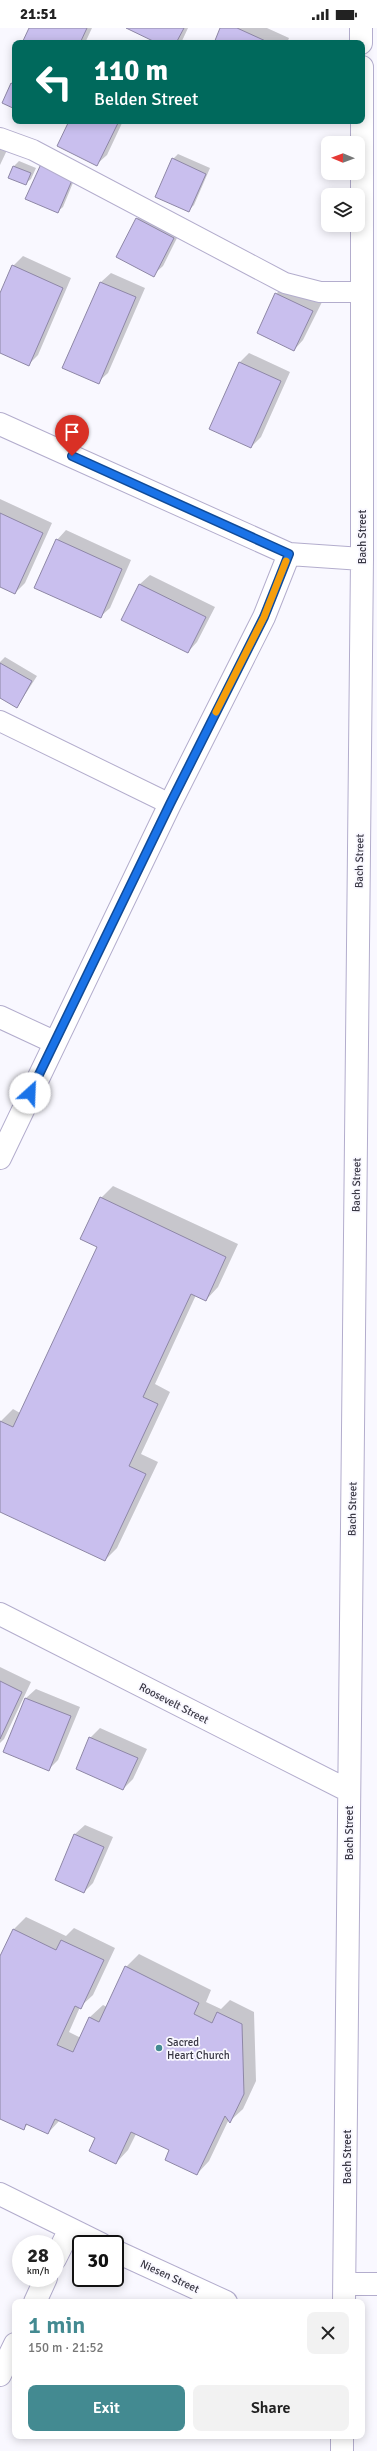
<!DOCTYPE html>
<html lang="en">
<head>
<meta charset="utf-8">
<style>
	body { margin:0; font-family:Signika,sans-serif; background:#f2f2f2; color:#222; height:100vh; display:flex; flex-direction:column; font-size:15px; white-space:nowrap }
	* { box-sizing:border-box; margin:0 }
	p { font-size:13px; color:#767676 }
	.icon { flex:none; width:22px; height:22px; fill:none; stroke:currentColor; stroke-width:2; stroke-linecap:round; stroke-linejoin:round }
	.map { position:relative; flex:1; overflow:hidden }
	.sheet { position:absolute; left:12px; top:2271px; width:353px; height:140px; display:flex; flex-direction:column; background:#fff; border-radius:8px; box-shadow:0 2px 10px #0003 }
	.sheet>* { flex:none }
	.top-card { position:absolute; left:12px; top:12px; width:353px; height:84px; border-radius:8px; box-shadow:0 2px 10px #0003; background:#00695c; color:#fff; overflow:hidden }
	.needle { width:26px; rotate:271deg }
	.fabs { position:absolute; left:321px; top:108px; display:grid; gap:8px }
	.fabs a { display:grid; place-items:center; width:44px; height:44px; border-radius:8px; background:#fff; box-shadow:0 2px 10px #0003; font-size:20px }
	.speed { position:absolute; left:12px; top:2207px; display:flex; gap:8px; font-size:20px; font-weight:700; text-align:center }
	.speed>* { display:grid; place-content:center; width:52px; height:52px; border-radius:50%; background:#fff; box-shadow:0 2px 10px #0003; line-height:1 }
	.speed small { font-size:10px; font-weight:400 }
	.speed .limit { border:2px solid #111; border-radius:6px; background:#fff; color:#111 }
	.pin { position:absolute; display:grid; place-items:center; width:34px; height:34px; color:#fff; margin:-41px -17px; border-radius:50% 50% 50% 0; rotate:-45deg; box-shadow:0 0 4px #0007 }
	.pin .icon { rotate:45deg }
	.me { position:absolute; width:44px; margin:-22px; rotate:25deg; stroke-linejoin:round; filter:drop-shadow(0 0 3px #0008) }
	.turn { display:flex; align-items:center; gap:14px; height:84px; padding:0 16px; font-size:18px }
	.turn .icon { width:52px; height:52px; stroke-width:2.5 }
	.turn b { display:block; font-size:28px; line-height:34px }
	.round { display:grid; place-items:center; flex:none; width:42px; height:42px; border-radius:8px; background:#f2f2f2 }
	.summary { display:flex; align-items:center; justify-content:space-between; height:68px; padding:0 16px }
	h1 { font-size:24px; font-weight:600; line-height:30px; color:#438a91 }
	.action { display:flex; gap:8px; margin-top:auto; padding:8px 16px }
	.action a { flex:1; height:46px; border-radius:8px; background:#438a91; color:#fff; font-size:16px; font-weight:600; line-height:46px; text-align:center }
	.action a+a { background:#f2f2f2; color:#222 }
	.status { display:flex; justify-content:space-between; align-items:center; height:28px; padding:0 20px; background:#fff; direction:ltr }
	.status svg { height:11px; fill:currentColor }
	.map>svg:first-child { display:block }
	.shadow { fill:#0003 }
	.building { fill:#c9bfee; stroke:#8e87a6 }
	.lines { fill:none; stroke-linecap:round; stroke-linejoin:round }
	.lane-casing { stroke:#b3adcd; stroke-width:22 }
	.street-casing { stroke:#b3adcd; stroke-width:24 }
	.lane { stroke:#fff; stroke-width:20 }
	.street { stroke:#fff; stroke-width:22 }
	.route-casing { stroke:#114b97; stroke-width:10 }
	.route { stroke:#1a73e8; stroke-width:7 }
	.slow { stroke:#f59e0b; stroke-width:7 }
	.poi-dot { fill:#438a91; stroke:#f9f8ff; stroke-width:1.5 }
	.labels { text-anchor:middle; stroke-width:3.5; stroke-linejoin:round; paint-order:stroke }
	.street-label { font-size:11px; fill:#393744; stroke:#f9f8ff }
	.poi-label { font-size:11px; fill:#393744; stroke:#f9f8ff; text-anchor:start }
</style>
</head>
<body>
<div class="status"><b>21:51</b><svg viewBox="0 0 49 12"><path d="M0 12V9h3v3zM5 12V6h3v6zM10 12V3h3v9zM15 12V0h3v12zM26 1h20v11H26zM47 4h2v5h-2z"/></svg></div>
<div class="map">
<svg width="377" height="2423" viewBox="0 0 377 2423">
	<rect width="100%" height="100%" fill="#f9f8ff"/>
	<!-- shadow -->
	<path class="shadow" d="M30,0H92L85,15H23Z
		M129,0H188L181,15H153L154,13Z
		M221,0H267L289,10L287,15H215Z
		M70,93H123L107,127L97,136Z
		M0,116L8,120L0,137Z
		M178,126L210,140L194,177L188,183L173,131Z
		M19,133L36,140L31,151L25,156L9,149L14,138Z
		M77,145L63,179L57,184L27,171Z
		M147,182L182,200L163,238L153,247L137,191Z
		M23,228L71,250L38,327L28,337L0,324V267L13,238Z
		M111,245L145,260L108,345L98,354L64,339L101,254Z
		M286,256L322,274L303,312L294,322L276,266Z
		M249,325L290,344L261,409L251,419L239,335Z
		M0,471L52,495L25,555L15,565L0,558Z
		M66,502L131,532L110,580L100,589L57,512Z
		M150,547L215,579L197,614L188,624L123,592L140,556Z
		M5,629L37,648L17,679L0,669V634Z
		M113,1158L238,1216L218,1259L206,1272L196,1267L155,1356L170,1364L141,1426L158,1434L117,1520L105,1532L0,1483V1394L13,1381L20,1385L99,1218L101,1170Z
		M0,1639L31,1654L4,1711L0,1715Z
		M36,1661L80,1679L58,1732L48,1742L5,1723L26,1670Z
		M100,1700L147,1721L133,1751L123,1761L90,1710Z
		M85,1797L113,1809L93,1855L84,1864L56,1852L75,1806Z
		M26,1889L66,1908L74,1900L115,1920L93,1967L80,1979L69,2004L81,2010L90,1989L103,1977L107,1979L126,1939L139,1926L211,1962L206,1974L221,1981L230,1972L254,1984L256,2053L243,2081L230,2093L229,2091L209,2133L197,2146L170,2122L136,2106L128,2122L116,2135L97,2109L60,2092L48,2105L28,2096L23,2101L0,2090V1931L13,1902Z"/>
	<!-- building -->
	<path class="building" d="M29,0H87L80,15H22Z
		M126,0H184L176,15H152L153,13Z
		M220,0H237L270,15H214Z
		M11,55L15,57V81L2,75Z
		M69,93H119L97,138L57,118Z
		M172,130L206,146L189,184L155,169Z
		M41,136L73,150L58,185L25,171Z
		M13,138L31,145L26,157L8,150Z
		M136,190L174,210L154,249L116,229Z
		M12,237L63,260L29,338L0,325V265Z
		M100,254L136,269L99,356L62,340Z
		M275,265L313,283L294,323L257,305Z
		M239,334L281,353L251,420L209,401Z
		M0,485L43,505L15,566L0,559Z
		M56,511L122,541L101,590L34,560Z
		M139,556L206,589L188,625L121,592Z
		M0,635L32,653L17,680L0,670Z
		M100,1169L226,1229L206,1273L191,1266L143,1369L158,1376L129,1438L146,1446L105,1533L0,1484V1393L13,1399L97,1219L80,1211Z
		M0,1653L22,1664L0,1711Z
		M25,1670L71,1688L49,1743L3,1724Z
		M89,1709L138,1730L123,1762L76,1741Z
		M74,1806L104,1819L84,1865L55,1852Z
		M13,1901L56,1922L61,1912L104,1932L81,1981L75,1978L57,2017L73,2024L89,1989L99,1994L125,1938L199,1975L194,1986L212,1995L217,1984L242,1996L244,2066L230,2095L225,2088L197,2147L165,2132L169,2122L131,2104L116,2136L89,2123L95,2110L55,2091L48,2106L26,2096L24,2102L0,2091V1928Z"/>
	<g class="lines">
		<defs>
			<path id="lane" d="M0,110L33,122L285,255L320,264H362
				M0,693L170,776"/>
			<path id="street" d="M361,0V15
				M0,396L289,526L362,531
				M0,989L54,1014
				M0,1130L170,776L264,589L289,526
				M0,1586L349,1763
				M0,2166L101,2216
				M115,2223L226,2274
				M55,2231L70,2201
				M345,2256H377
				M35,2274L46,2250
				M344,2274L362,531V39
				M0,2347L15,2316
				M342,2423V2408"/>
		</defs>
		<!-- lane casing -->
		<use href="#lane" class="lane-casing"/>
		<!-- street casing -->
		<use href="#street" class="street-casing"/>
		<!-- lane -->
		<use href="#lane" class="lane"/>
		<!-- street -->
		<use href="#street" class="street"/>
	</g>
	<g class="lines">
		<defs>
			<path id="route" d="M30,1065L170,776L264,589L289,526L72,428"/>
		</defs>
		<!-- route casing -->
		<use href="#route" class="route-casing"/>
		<!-- route -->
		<use href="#route" class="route"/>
		<!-- slow -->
		<path class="slow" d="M216,684L264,589L286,533"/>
	</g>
	<!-- markers -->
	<circle class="poi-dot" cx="159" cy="2020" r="4"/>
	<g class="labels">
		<!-- street labels -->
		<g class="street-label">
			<text transform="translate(362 509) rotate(-90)" y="4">Bach Street</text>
			<text transform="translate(359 833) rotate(-89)" y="4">Bach Street</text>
			<text transform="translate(356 1157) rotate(-89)" y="4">Bach Street</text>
			<text transform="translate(352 1481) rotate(-89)" y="4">Bach Street</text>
			<text transform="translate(174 1675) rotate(27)" y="4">Roosevelt Street</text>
			<text transform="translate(349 1805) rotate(-90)" y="4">Bach Street</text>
			<text transform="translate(347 2129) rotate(-90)" y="4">Bach Street</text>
			<text transform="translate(170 2248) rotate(25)" y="4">Niesen Street</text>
		</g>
		<!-- poi labels -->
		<g class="poi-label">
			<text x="167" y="2018">Sacred<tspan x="167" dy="13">Heart Church</tspan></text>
		</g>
	</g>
</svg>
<div class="fabs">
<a><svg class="needle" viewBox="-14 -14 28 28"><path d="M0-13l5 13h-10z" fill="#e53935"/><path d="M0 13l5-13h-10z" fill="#767676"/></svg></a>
<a><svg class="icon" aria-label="layers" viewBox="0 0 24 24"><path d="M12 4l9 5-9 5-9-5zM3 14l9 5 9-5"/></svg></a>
</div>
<div class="speed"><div>28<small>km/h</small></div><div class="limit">30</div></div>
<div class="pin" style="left:72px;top:428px;background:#d93025"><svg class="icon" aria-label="arrive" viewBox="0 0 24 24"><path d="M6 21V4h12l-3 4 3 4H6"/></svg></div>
<svg class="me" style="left:30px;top:1065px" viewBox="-20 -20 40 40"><circle r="19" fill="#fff"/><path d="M0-13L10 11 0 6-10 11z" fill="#1a73e8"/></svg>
<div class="top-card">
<div class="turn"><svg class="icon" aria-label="left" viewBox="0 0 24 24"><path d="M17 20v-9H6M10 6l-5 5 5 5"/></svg><div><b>110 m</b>Belden Street</div></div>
</div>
<section class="sheet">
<div class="summary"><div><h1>1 min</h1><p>150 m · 21:52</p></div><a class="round"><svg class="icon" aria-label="close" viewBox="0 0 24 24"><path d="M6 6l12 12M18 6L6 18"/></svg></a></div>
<div class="action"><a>Exit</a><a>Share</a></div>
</section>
</div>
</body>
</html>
